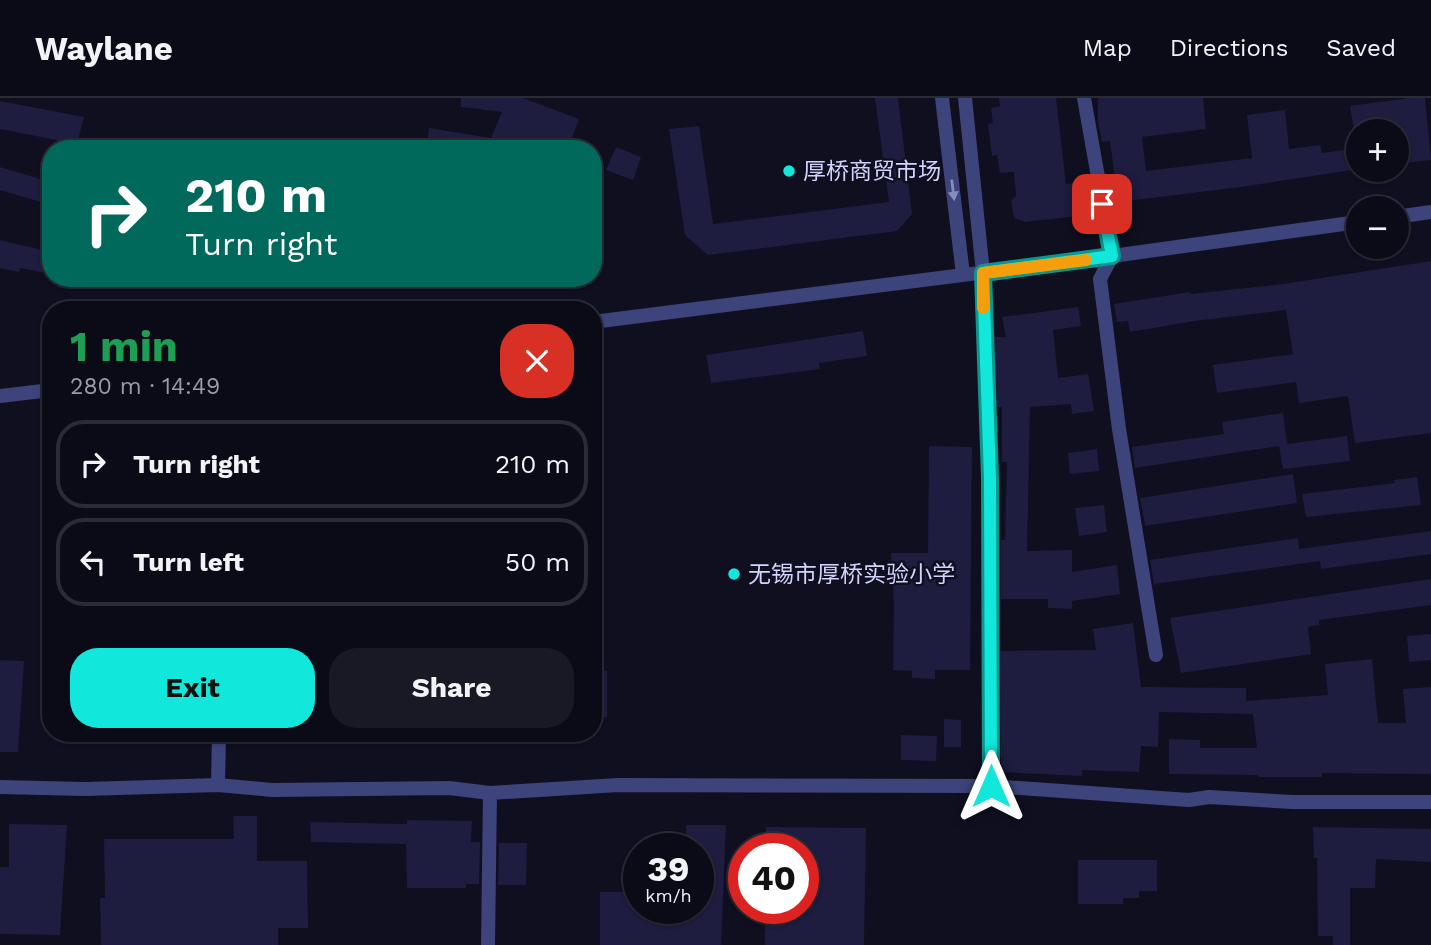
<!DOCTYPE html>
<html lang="en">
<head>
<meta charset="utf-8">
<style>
	body { margin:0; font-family:"Work Sans","Noto Sans SC",sans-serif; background:#191925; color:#f1f3f6; height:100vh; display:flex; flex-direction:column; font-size:26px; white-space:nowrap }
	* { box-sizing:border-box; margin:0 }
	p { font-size:23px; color:#9a9ba2 }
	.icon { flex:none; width:38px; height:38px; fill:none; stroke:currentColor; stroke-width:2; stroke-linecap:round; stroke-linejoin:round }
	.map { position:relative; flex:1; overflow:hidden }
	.details { position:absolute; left:42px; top:203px; width:560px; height:441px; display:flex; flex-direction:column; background:#0b0b18; border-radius:28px; box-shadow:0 2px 5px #0004,0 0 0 2px #2b2b37 }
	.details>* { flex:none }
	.banner { position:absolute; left:42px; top:42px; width:560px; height:147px; border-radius:28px; box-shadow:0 2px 5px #0004,0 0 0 2px #2b2b37; background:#00695c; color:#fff; overflow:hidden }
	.tools { position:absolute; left:1346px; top:21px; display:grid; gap:14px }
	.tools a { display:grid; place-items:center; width:63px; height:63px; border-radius:50%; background:#0b0b18; box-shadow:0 2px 5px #0004,0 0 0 2px #2b2b37; font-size:35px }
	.speed { position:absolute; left:623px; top:735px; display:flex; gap:14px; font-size:35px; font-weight:700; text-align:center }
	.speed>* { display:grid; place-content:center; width:91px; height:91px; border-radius:50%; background:#0b0b18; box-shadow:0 2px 5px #0004,0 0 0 2px #2b2b37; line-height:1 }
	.speed small { font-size:18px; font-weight:400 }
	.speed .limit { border:10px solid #d22; background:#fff; color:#111 }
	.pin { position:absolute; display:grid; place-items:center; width:60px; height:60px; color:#fff; margin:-30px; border-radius:14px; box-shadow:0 4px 10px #0006 }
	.me { position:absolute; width:77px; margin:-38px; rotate:0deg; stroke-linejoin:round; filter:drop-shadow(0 0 5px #0008) }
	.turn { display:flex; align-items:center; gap:24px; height:147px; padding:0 28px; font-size:32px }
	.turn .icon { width:91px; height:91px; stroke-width:2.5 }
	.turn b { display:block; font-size:49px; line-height:60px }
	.round { display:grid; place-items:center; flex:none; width:74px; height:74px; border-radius:28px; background:#191925 }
	.overview { display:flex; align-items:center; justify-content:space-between; height:119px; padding:0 28px }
	h1 { font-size:42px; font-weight:700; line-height:52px; color:#1e9e55 }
	.primary-button { display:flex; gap:14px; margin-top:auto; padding:14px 28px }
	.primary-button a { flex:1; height:80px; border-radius:28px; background:#11e7db; color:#111; font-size:28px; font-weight:700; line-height:80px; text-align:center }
	.primary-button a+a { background:#191925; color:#f1f3f6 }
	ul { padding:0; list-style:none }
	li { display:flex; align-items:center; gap:21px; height:88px; margin:0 14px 10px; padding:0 14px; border:4px solid #2b2b37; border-radius:28px }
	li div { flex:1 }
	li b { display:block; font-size:26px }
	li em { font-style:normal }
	header { display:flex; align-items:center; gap:42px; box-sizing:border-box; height:98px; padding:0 35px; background:#0b0b18; border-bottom:2px solid #2b2b37 }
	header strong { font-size:33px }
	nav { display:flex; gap:38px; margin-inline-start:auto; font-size:24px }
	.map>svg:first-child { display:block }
	.building { fill:#1e1c3f }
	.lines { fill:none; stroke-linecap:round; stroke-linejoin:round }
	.minor { stroke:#3d447b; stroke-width:14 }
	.tertiary { stroke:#3d447b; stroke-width:14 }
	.oneway { fill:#878cbc }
	.route-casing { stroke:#0b968e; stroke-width:18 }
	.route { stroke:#11e7db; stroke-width:12 }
	.slow { stroke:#f59e0b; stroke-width:12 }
	.poi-dot { fill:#11e7db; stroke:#0f0f20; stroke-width:2.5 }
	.labels { text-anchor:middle; stroke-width:5; stroke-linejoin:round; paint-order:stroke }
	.poi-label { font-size:23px; fill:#d1d3fc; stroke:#0f0f20; text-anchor:start }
</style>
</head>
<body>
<header>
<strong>Waylane</strong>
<nav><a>Map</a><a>Directions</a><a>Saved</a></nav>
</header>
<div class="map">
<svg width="1431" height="847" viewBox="0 0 1431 847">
	<rect width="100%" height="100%" fill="#0f0f20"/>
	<!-- building -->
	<path class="building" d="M461,0H523L579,21L568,51H426L429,30L491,40L502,14L461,9Z
		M875,0H898L912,116L897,133L708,157L685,137L669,31L699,28L713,126L889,104Z
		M999,0H1056L1066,86L1074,85L1078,118L1025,124L1014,120L1011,103L1016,98L1014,74L1000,75L997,57L992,58L988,26L993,25L991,10L1000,8Z
		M1098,0H1203L1206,31L1142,39L1146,73L1252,60L1247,17L1285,12L1289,51L1320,47L1322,55L1358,50V71L1241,89L1118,104L1110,43L1102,44L1098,24Z
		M1410,0H1425L1431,62L1396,66V27L1354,33L1350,8Z
		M0,3L84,19L77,46L0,31Z
		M616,49L641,59L633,82L606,72Z
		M0,69L51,84V107L0,92Z
		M0,142L51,154V176L20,170L19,174L0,170Z
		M1431,163V335L1355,345L1348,298L1299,305L1296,284L1217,295L1213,267L1293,256L1286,212L1194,223L1130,234L1128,223L1117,224L1114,206L1190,194L1191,196L1283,186Z
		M1078,209L1081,228L1053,232L1058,280L1088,276L1094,313L1072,316L1071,306L1030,309L1027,453L1072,452V474L1117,467L1120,496L1072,503V511L1048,510V501H1001V442H1005L1007,364H1002V309H997L995,239H1006L1002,219Z
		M863,233L867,258L819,265L820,271L711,285L706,257Z
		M1283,315L1287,346L1347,338L1350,363L1283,371L1279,348L1135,370L1132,349L1224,336L1222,324Z
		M929,348L972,349L970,572H935V581L912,580V573L893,572L894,509L891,455H928Z
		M1097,351L1099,373L1070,376L1068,355Z
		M1293,376L1297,405L1145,428L1140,400Z
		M1417,379L1421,407L1306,419L1302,396L1395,385L1394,382Z
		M1104,407L1107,434L1079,438L1075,410Z
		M1431,433V456L1321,471L1320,463L1154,486L1150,462L1298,440L1299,451Z
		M1431,481V507L1319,522V527L1308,529L1311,556L1181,575L1170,520Z
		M1133,525L1141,589L1246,590V603L1328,597L1325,566L1372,561L1378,625H1406L1403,591L1431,589V676L1322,675V679H1259L1258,677L1169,676V641L1200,642V650H1257L1253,616L1159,614L1158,649L1141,648L1139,674L1082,672V678L1001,674L1000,553L1096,552L1093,531Z
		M1431,536V562L1409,564L1407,538Z
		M0,562L24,563L18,654H0Z
		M593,572L607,573V619L593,620Z
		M944,621L961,622V649H944Z
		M901,637L937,638L936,663L901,662Z
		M233,718H257V763H307L308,830H278V847H101L100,800H105L104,741H234Z
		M407,722L472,723L471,744H480L479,786H466V790H407L406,746L311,744L310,724L407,726Z
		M9,726L67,727L60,837L0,836V769H9Z
		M686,727H726L721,847H600V794H637V810H698V751H686Z
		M766,729L866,730L864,847H765V810H803V751H766Z
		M1313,729L1431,731V764L1376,761L1375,790H1350V847H1333V838H1318L1317,760H1314Z
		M499,745H527L526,787H498Z
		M1078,762H1157V793H1139V800H1123V806H1078Z"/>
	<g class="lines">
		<!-- minor -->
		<path class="minor" d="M1084,0L1112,158L1100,181L1119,331L1156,557
			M218,687L219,635
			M0,689L85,691L218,687L272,692L449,690L490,695L618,687L991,688L1189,702L1209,699L1292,704H1431
			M488,847L490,695"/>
		<!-- tertiary -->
		<path class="tertiary" d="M942,0L963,177
			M965,0L983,175L990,380L991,688
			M1396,119L1431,114
			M593,224L1112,158L1358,124
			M0,298L51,292"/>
	</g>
	<!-- one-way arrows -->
	<defs><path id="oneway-solid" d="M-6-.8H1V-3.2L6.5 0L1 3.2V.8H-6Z" transform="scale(1.75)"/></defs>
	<use class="oneway" href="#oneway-solid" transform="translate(953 92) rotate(83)"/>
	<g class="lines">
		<defs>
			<path id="route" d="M991,688L990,380L983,175L1112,158L1102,106"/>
		</defs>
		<!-- route casing -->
		<use href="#route" class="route-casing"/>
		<!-- route -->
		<use href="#route" class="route"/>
		<!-- slow -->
		<path class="slow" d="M983,210V175L1086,162"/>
	</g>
	<!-- markers -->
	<g class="poi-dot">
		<circle cx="789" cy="73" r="7"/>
		<circle cx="734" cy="476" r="7"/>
	</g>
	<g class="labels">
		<!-- poi labels -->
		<g class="poi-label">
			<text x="803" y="81">厚桥商贸市场</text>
			<text x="748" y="484">无锡市厚桥实验小学</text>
		</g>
	</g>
</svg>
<div class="tools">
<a>+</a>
<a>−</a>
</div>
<div class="speed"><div>39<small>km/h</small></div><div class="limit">40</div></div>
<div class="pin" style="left:1102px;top:106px;background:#d93025"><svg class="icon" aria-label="arrive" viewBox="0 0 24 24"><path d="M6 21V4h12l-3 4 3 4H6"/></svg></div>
<svg class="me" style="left:991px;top:688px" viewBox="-20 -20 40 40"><path d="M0-17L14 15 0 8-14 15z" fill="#11e7db" stroke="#fff" stroke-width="4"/></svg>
<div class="banner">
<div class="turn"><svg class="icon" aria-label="right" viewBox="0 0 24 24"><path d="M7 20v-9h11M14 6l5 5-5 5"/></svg><div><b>210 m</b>Turn right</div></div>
</div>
<section class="details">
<div class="overview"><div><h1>1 min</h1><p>280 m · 14:49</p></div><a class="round" style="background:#d93025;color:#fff"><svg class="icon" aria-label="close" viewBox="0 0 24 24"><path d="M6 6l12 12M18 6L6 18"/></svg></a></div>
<ul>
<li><svg class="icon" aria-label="right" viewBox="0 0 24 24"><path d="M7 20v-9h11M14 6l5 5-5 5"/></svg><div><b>Turn right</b></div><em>210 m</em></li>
<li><svg class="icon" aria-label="left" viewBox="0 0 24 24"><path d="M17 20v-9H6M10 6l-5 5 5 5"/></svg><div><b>Turn left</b></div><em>50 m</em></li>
</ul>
<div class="primary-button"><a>Exit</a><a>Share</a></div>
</section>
</div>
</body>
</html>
